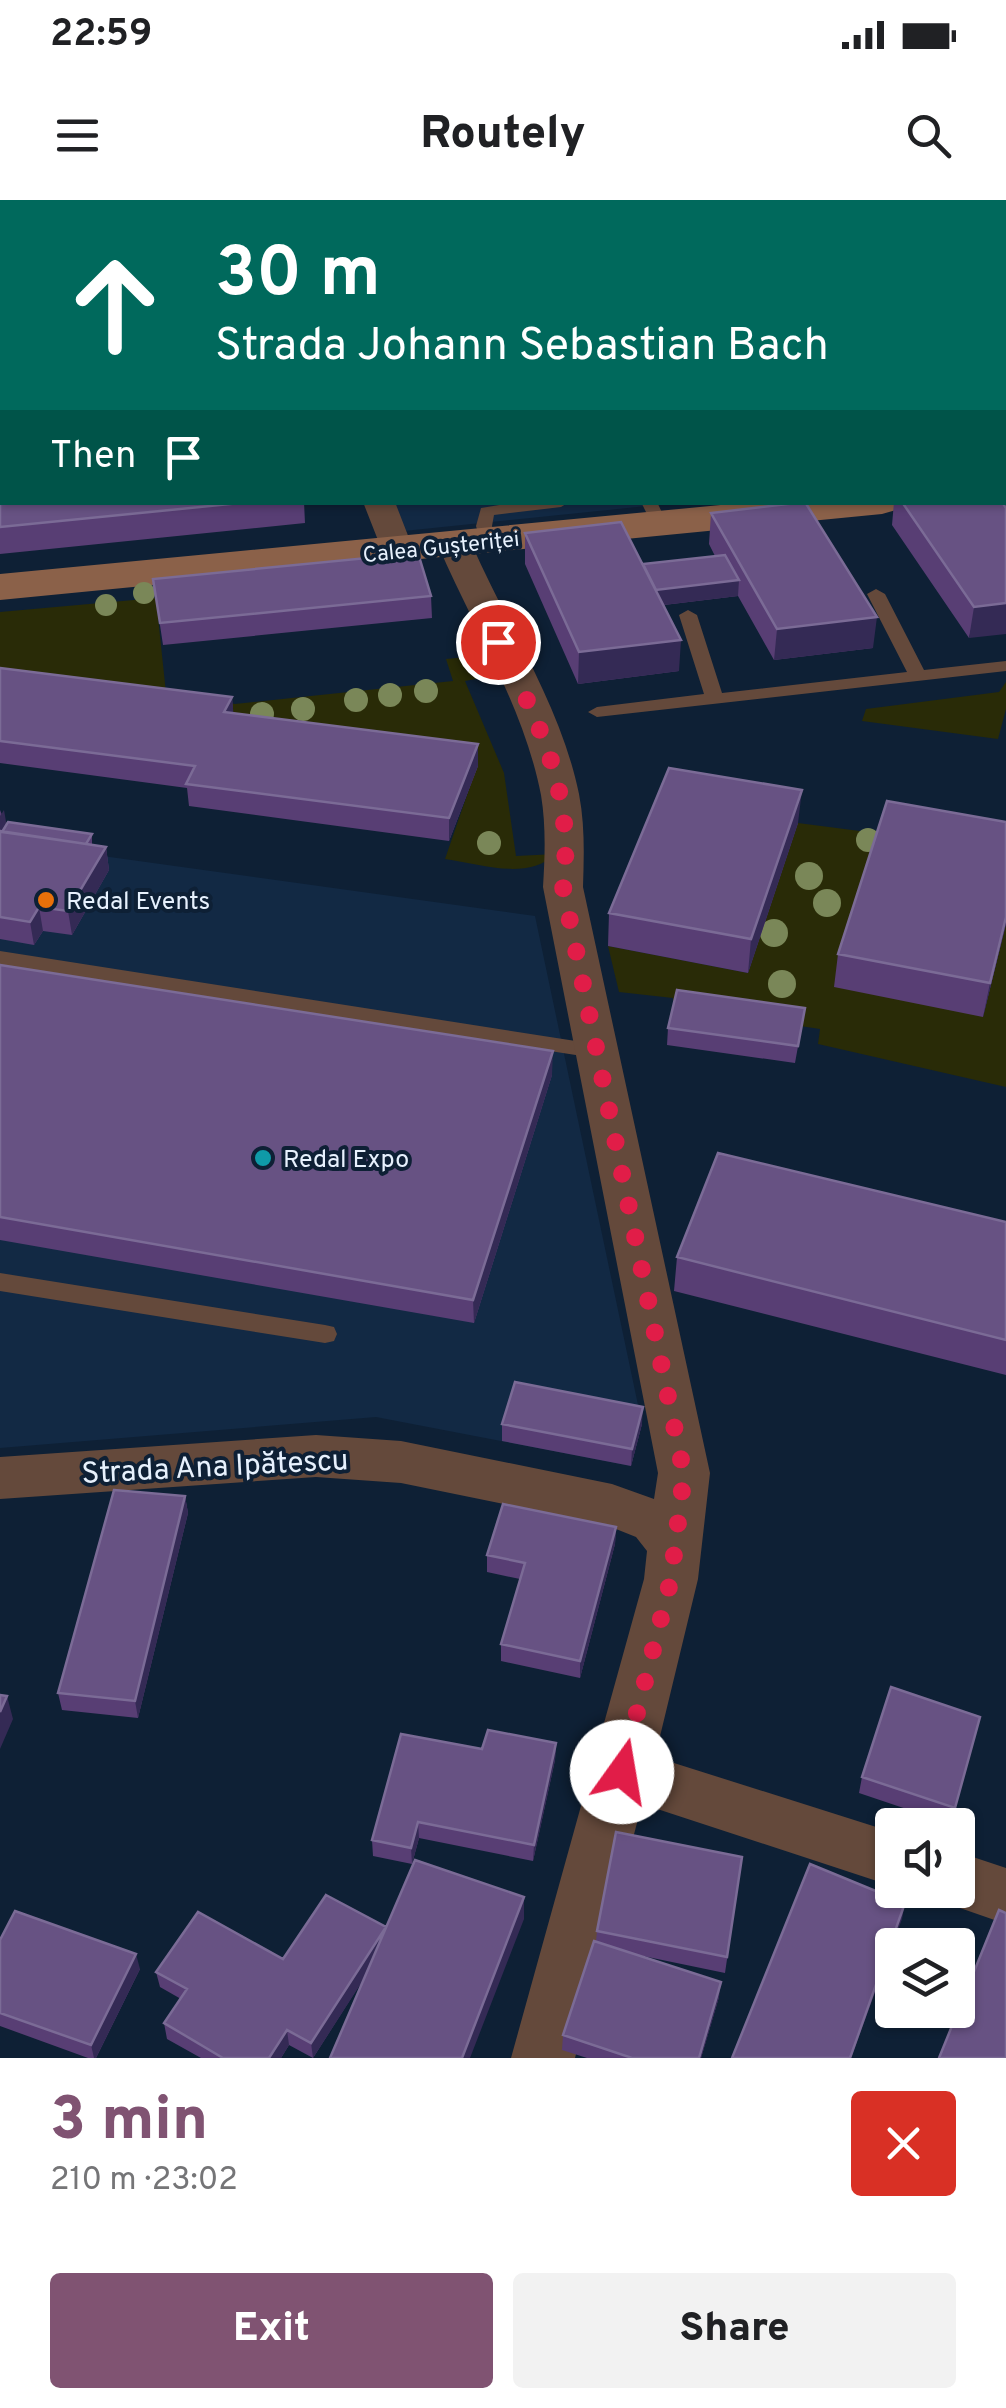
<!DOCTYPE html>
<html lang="en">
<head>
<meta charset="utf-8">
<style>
	body { margin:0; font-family:Overpass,sans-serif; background:#f2f2f2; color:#202124; height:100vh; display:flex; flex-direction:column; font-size:38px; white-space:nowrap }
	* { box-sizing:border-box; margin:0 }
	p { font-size:32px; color:#757577 }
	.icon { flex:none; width:55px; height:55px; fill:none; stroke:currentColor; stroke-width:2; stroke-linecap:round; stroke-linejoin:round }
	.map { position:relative; height:1858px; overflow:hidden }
	.details { display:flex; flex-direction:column; background:#fff; flex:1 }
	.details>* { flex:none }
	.hud { position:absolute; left:0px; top:0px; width:1008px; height:305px; box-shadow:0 2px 8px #0004; background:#00695c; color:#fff; overflow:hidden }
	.fabs { position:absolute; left:875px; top:1608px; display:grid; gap:20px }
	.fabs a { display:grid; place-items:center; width:100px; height:100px; border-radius:10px; background:#fff; box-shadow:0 2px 8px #0004; font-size:50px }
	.pin { position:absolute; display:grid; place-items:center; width:85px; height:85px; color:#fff; margin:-42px; border:5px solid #fff; border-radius:50%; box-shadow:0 2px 10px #0007 }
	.me { position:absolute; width:110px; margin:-55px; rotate:13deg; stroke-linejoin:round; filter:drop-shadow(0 0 8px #0008) }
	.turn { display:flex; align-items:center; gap:35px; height:210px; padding:0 50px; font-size:45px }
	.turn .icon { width:130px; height:130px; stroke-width:2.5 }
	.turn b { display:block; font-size:70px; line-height:85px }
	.then { display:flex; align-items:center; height:95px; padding:0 50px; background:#0003; gap:20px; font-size:38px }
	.round { display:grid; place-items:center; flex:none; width:105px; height:105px; border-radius:10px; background:#f2f2f2 }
	.headline { display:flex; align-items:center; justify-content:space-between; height:170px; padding:0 50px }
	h1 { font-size:60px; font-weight:800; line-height:75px; color:#805372 }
	.cta { display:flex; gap:20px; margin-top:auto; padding:20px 50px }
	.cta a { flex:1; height:115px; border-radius:10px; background:#805372; color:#fff; font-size:40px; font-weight:800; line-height:115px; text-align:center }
	.cta a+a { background:#f2f2f2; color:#202124 }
	.status { display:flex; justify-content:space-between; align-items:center; height:70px; padding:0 50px; background:#fff; direction:ltr }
	.status svg { height:28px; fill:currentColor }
	header { display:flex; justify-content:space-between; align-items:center; height:130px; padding:0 50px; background:#fff; font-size:45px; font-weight:800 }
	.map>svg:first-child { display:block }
	.built { fill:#122944 }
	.green { fill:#292b07 }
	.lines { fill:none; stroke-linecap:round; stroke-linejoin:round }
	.lane { fill:#64493b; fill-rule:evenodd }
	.street { fill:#64493b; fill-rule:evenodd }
	.secondary { fill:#8b6149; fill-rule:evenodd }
	.tree { fill:#7a8758 }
	.wall { fill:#583e74 }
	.shaded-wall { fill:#342a55 }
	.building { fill:#675283; stroke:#7b6b96; stroke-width:2.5 }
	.route { stroke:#e11d48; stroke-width:18; stroke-dasharray:0 32.4 }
	.food-dot { fill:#e8710a; stroke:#0e2035; stroke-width:4 }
	.culture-dot { fill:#0f9aa8; stroke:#0e2035; stroke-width:4 }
	.labels { text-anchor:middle; stroke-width:8; stroke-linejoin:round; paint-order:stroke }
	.far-street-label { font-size:22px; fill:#e7f1fd; stroke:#0e2035 }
	.poi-label { font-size:25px; fill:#e7f1fd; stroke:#0e2035; text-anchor:start }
	.near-street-label { font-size:30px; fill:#e7f1fd; stroke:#0e2035 }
</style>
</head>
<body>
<div class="status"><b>22:59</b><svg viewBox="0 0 49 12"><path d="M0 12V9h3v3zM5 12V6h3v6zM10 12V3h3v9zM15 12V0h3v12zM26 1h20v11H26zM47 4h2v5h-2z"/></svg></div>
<header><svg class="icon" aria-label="menu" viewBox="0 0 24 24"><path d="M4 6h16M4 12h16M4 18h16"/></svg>Routely<svg class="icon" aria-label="search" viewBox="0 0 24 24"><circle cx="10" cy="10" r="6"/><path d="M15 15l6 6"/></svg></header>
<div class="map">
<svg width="1006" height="1858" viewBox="0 0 1006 1858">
	<rect width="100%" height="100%" fill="#0e2035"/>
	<!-- built -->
	<path class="built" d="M393,302L676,303L404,331Z
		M0,630L88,654L535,716L642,1224L631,1266L376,1217L0,1248Z"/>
	<!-- green -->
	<path class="green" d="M156,398L166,493L235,504L453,481L446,459C468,457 484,454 497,475L465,481L504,573L516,656L556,654C526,681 482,664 445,659L477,566L0,490V412Z
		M1006,482V509L998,539L862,521L866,509L999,492Z
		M798,623L883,634L983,817L1006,724V887L818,844L820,829L673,807V798L619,792L608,746L748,773Z"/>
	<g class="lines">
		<!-- lane -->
		<path class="lane" d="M2,263V273L0,274V264Z
			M517,302H569L561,307L494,315L492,326L496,342L494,346H482L476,326L481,308Z
			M641,302H657L668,325L666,328H654Z
			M876,389L885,394L924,470L1006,461V471L597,517L588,512L597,507L704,494L679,415L688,410L697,415L722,493L907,472L867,394Z
			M0,751L595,844L606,851L595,858L0,765Z
			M0,1073L325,1125L334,1127L337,1134L334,1141L325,1143L0,1091Z"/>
		<!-- street -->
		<path class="street" d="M253,0H279L280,2H254Z
			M365,0H400L401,2H367Z
			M1005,160H1006V178H1005Z
			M363,302H395L414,351L409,358H385Z
			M455,335L467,338L472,345C508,427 561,506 579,594C585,625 584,656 583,687L710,1273L698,1379L655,1557L892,1632V1686L642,1604L575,1858H511L644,1379L647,1351L636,1337L606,1325L401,1283L316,1277L0,1299V1257L316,1235L401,1241L612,1284L654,1299L658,1273L543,687C545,656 546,625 541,595C524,507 473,427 438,345L443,338Z
			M958,1652L1006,1668V1724L937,1700L932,1690H958Z"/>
		<!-- secondary -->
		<path class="secondary" d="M1006,279V303L1004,302Z
			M752,302H901L896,310L882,314L0,400V374Z"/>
	</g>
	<!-- trees -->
	<g class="tree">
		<circle cx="144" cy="393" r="11"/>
		<circle cx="106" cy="405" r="11"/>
		<circle cx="426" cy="491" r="12"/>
		<circle cx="390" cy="495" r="12"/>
		<circle cx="356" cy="500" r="12"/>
		<circle cx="303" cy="509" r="12"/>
		<circle cx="262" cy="514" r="12"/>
		<circle cx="868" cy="640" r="12"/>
		<circle cx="489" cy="643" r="12"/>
		<circle cx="809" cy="676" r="14"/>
		<circle cx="827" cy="703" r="14"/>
		<circle cx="774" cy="733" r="14"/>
		<circle cx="782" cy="784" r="14"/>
	</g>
	<!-- wall -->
	<path class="wall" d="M0,0L2,2V49H0Z
		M492,0H568L566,2H492Z
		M0,74H2V145H0Z
		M0,151H2V228H0Z
		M0,272L2,302H304L305,323L0,354Z
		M894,302H1002L969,438L892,325Z
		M711,313L873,448L774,460L738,396L664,405L679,471L578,484L525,364V333L643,364L715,356L709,344Z
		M153,379L431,396L432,418L163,445Z
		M0,468L232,497L233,513L478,544V566L449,641L189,606L187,588L0,563Z
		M0,610L6,625L92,634V645L106,647L109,670L72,735L43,731L34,745L0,739Z
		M1006,622V724L983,817L834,787L838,754Z
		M798,623L748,773L608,746L609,713Z
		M0,765L552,875L474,1123L0,1040Z
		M805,808L795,863L667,845L668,828Z
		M1006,1022V1175L674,1091L677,1057Z
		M502,1224H642L631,1266L502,1241Z
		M185,1296L188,1313L138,1518L62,1510L58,1493Z
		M616,1327L615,1344L580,1478L501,1461V1444L520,1379L487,1372V1355Z
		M980,1517L951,1624L859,1593L862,1577Z
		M556,1543L555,1560L533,1661L419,1638L412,1664L373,1656L372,1640L482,1549Z
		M742,1657L725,1773L638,1755L719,1797L701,1858H587L562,1850L563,1835L596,1741L597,1731Z
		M524,1719L364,1778L313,1858L289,1845L281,1858H201L167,1839L164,1823L181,1799L160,1787L156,1772L283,1759L386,1728Z
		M0,1740L140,1769L96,1858H88L0,1826Z"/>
	<!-- shaded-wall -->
	<path class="shaded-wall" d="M554,0H568L566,2H553Z
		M739,380L738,396L647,407L648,391Z
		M1006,403V434L969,438L974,407Z
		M877,417L873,448L774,460L777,429Z
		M681,440L679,471L578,484L579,452Z
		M232,497L234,520L224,512Z
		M478,544V566L449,641V618Z
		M802,590L798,623L748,773L751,739Z
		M4,610L8,633L0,645V616Z
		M106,647L109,670L72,735L68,711Z
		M39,707L43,731L34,745L30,722Z
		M1006,717V724L983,817L990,783Z
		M553,851L552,875L474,1123L473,1100Z
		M643,1207L642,1224L631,1266L632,1249Z
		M185,1296L188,1313L138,1518L135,1501Z
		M616,1327L615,1344L580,1478V1461Z
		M7,1496L13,1519L0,1549V1512Z
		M556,1543L555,1560L533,1661L534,1645Z
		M418,1622L419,1638L412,1664L411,1648Z
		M524,1697V1719L470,1858H462Z
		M905,1703L902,1719L851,1858H850Z
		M386,1727L387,1743L313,1858L311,1843Z
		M136,1754L140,1769L96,1858H94L91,1845Z
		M721,1782L719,1797L701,1858H699Z
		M287,1830L289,1845L281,1858H269Z"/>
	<!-- building -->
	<path class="building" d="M0,0H196L197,2H2V21H0Z
		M573,0H636L634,2H570Z
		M722,0H779L783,1L781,2H719Z
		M875,0H954L963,2H872Z
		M1005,14H1006V54H1005Z
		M0,74H2V116H0Z
		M0,151H2V198H0Z
		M0,272H2V302H250L0,327Z
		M805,302L877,417L777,429L711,313Z
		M902,302H1002L1006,308V403L974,407Z
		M621,322L681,440L579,452L525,333Z
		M418,353L431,396L160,423L153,379Z
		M725,355L739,380L656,390L643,364Z
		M0,468L232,497L224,512L478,544L449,618L186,584L195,566L0,541Z
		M669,568L802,590L751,739L609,713Z
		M887,601L1006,622V717L990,783L838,754Z
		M8,622L92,634L86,644L2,632Z
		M0,631L106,647L68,711L39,707L30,722L0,717Z
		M0,765L553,851L473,1100L0,1017Z
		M677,790L805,808L798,846L668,828Z
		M718,953L1006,1022V1140L677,1057Z
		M515,1182L643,1207L632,1249L502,1224Z
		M114,1290L185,1296L135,1501L58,1493Z
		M503,1304L616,1327L580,1461L501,1444L525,1363L487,1355Z
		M891,1487L980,1517L955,1608L862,1577Z
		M0,1495L7,1496L0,1512Z
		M488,1530L556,1543L534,1645L418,1622L411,1648L372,1640L401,1534L482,1549Z
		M616,1632L742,1657L727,1757L597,1731Z
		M415,1660L524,1697L462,1858H330Z
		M810,1664L905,1703L850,1858H732Z
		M326,1695L386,1727L311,1843L287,1830L269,1858H223L164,1823L187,1789L156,1772L198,1712L283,1759Z
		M999,1710L1006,1713V1858H939Z
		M15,1711L136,1754L91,1845L0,1813V1740Z
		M594,1741L721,1782L699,1858H632L563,1835Z"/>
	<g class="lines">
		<!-- route -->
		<path class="route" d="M498,442C540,524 575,593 563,687L684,1274L671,1379L622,1572"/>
	</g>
	<!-- markers -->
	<circle class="food-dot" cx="46" cy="700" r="10"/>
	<circle class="culture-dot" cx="263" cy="958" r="10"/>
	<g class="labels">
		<!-- far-street labels -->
		<g class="far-street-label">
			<text transform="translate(441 346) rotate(-6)" y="8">Calea Gușteriței</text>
		</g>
		<!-- poi labels -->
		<g class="poi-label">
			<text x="66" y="709">Redal Events</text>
			<text x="283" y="967">Redal Expo</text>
		</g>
		<!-- near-street labels -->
		<g class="near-street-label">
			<text transform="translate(215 1266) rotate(-3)" y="10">Strada Ana Ipătescu</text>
		</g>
	</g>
</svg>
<div class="fabs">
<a><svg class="icon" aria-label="sound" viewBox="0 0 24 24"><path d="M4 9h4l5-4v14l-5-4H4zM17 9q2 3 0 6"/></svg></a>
<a><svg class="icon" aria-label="layers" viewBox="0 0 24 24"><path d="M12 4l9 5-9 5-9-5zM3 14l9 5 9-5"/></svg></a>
</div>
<div class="pin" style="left:498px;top:442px;background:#d93025"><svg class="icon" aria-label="arrive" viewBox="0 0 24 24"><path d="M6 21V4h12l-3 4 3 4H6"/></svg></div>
<svg class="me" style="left:622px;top:1572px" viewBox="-20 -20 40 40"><circle r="19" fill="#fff"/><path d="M0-13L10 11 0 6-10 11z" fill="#e11d48"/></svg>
<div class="hud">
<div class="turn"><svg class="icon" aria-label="ahead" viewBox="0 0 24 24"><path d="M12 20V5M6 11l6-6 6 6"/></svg><div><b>30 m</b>Strada Johann Sebastian Bach</div></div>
<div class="then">Then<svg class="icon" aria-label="arrive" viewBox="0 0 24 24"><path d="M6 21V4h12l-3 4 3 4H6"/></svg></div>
</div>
</div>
<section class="details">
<div class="headline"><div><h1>3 min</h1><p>210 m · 23:02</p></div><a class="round" style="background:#d93025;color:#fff"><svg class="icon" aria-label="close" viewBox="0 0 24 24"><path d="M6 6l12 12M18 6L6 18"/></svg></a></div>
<div class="cta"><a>Exit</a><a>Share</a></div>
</section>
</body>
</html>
